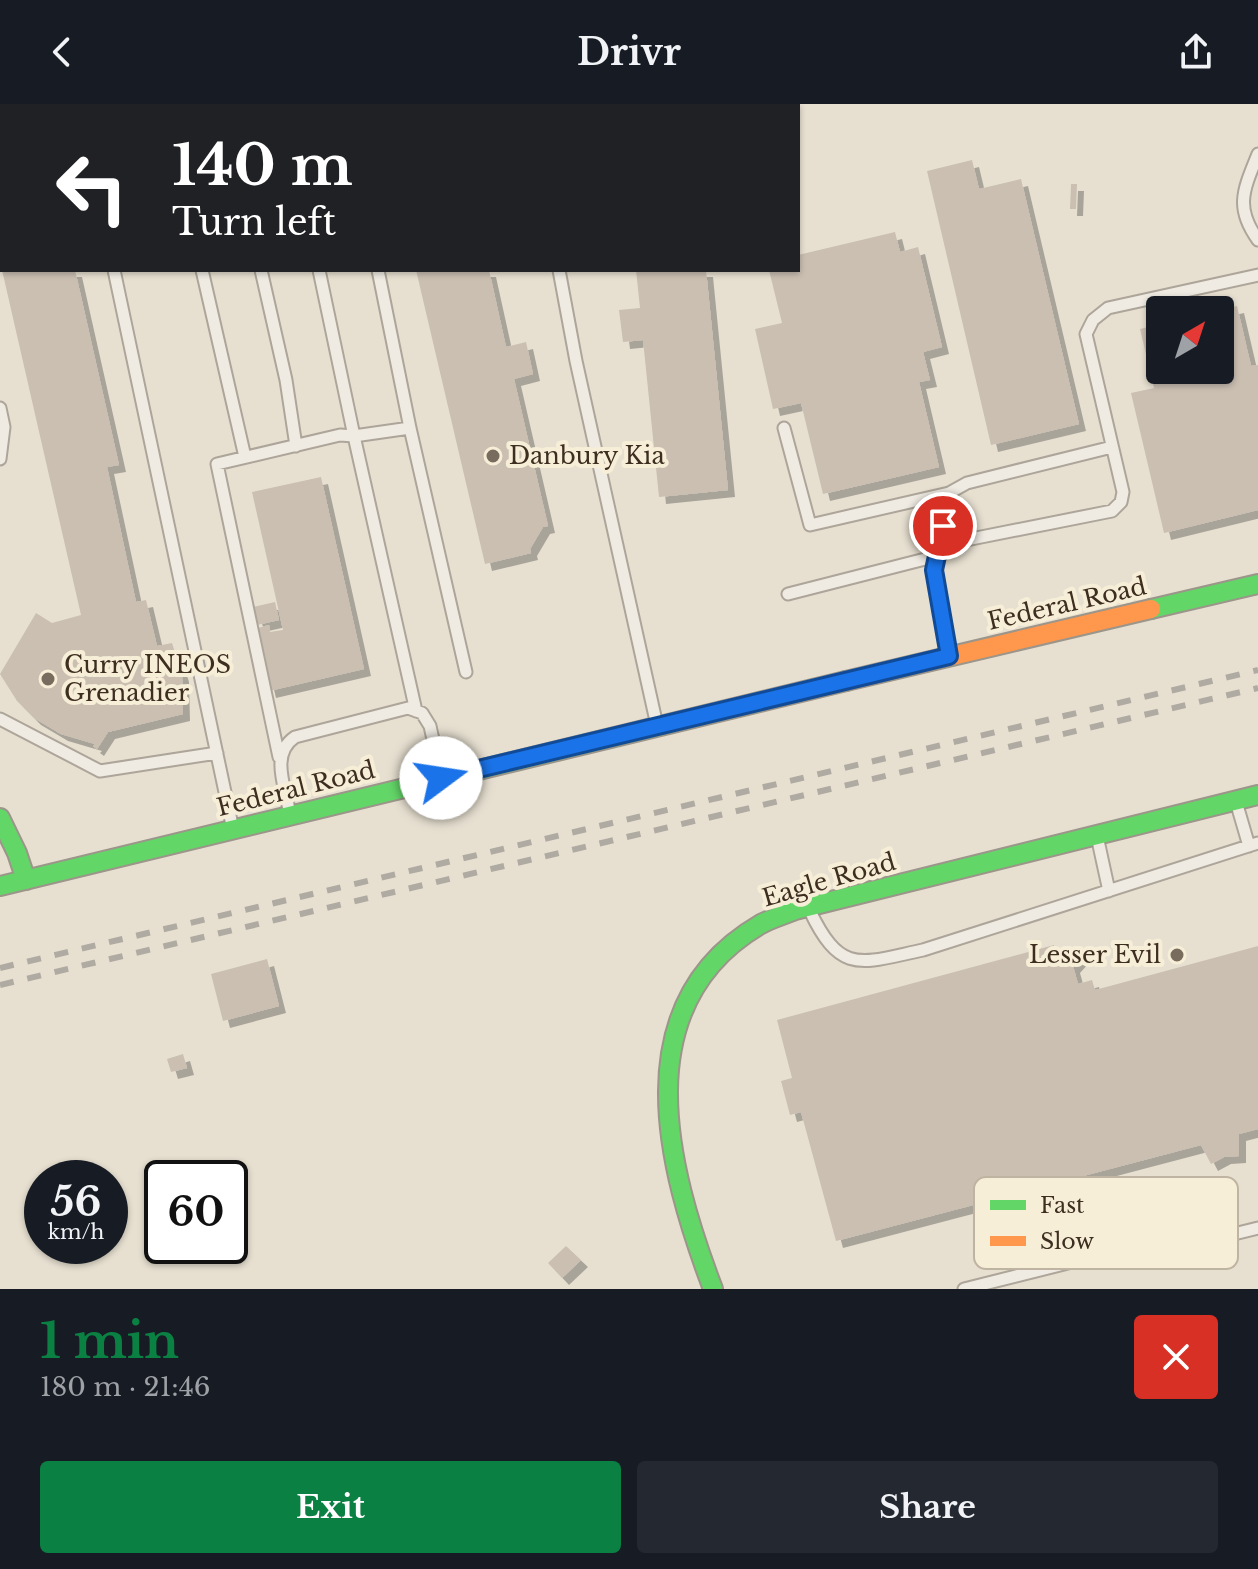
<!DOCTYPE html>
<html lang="en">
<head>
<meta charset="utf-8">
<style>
	body { margin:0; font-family:"Libre Baskerville",serif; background:#242831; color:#f1f3f6; height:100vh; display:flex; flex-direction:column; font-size:30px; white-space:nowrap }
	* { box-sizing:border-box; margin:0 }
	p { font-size:26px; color:#9ea1a6 }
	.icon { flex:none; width:44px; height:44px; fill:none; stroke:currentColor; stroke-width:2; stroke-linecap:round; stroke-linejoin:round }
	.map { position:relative; height:1185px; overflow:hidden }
	.details { display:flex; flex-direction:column; background:#171b24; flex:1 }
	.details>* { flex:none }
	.hud { position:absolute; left:0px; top:0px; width:800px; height:168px; box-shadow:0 2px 6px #0004; background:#202124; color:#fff; overflow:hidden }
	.needle { width:52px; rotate:39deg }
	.tools { position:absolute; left:1146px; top:192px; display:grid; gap:16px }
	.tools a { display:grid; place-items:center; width:88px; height:88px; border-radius:8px; background:#171b24; box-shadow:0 2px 6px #0004; font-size:40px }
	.speed { position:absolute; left:24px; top:1056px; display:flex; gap:16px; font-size:40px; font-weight:700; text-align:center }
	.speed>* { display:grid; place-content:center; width:104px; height:104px; border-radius:50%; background:#171b24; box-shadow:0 2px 6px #0004; line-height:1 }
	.speed small { font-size:20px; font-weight:400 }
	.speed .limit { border:4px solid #111; border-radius:12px; background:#fff; color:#111 }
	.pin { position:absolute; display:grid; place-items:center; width:68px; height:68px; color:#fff; margin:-34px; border:4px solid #fff; border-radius:50%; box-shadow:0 2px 8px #0007 }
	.me { position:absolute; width:88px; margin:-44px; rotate:76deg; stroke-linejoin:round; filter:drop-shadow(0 0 6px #0008) }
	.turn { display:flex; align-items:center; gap:28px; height:168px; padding:0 40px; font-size:36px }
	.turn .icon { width:104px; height:104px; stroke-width:2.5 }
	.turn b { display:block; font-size:56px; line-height:68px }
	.round { display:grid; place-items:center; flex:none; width:84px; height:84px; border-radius:8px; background:#242831 }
	.summary { display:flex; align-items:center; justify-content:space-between; height:136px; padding:0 40px }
	h1 { font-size:48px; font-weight:800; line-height:60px; color:#0b8043 }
	.button { display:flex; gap:16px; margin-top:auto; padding:16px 40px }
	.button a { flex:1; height:92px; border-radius:8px; background:#0b8043; color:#fff; font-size:32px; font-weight:800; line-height:92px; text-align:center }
	.button a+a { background:#242831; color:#f1f3f6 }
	header { display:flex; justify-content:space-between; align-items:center; height:104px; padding:0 40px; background:#171b24; font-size:36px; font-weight:800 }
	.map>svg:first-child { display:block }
	.building { fill:#cbbfb2; filter:url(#shadow) }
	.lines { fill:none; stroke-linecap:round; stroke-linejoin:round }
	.lane-casing { stroke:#ada599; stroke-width:15 }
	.fast-casing { stroke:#9c958a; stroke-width:22 }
	.slow-casing { stroke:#9c958a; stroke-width:22 }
	.lane { stroke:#efebe3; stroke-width:11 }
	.fast { stroke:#63d668; stroke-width:18 }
	.slow { stroke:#ff974d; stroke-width:18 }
	.rail { stroke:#afaaa2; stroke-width:6; stroke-dasharray:14 14; stroke-linecap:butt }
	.route-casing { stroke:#114b97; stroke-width:20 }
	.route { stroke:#1a73e8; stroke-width:14 }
	.poi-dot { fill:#786c5e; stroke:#f7eed8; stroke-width:3 }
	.labels { text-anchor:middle; stroke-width:8; stroke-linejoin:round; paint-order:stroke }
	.poi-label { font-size:24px; fill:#3d2e20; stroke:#f7eed8; text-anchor:start }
	.street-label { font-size:24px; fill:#3d2e20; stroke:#f7eed8 }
	.key { fill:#f7eed8; stroke:#bfb4a1; stroke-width:2 }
	.key-label { font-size:22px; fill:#3d2e20 }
</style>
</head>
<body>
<header><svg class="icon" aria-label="back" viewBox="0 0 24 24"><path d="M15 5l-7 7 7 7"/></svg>Drivr<svg class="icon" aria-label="share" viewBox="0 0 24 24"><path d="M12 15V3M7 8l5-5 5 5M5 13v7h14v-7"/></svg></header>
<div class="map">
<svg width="1258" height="1185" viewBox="0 0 1258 1185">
	<defs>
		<filter id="shadow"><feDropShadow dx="7" dy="7" stdDeviation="0" flood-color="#0004"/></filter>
	</defs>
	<rect width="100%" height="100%" fill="#e7e0d1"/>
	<!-- building -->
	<path class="building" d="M972,56L979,85L1021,75L1079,320L991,341L927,67Z
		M1071,80H1077L1076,105H1070Z
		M895,128L900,148L918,143L942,243L923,248L930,276L919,278L939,363L823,390L801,299L773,305L755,225L782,219L769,166H798V151Z
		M2,166H75L119,361L107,363L136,498L146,496L157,542L172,539L182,571L183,610L108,628L97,645L93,642L95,640L61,630L34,614L17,597L0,570L36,509L52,519L81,511Z
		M416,166H489L506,243L526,238L533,270L514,275L548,422L543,423L530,445L531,449L485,460Z
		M636,166H706L728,386L659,393L643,236L623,238L619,206L640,204Z
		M1237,202L1251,262L1258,261V406L1164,429L1131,289L1154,284L1140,225L1160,220V266H1220V206Z
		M321,373L364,565L269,587L256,531H259L258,524L269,521L270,528L283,526L252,388Z
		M275,498L279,516L257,521L253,503Z
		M1054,841L1056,848L1069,844L1070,848L1074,843L1083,851L1073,862L1078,880L1092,876L1095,886L1258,842V1025L1239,1030V1052L1224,1053L1211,1060L1201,1041L836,1137L801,1008L790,1011L781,977L792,974L777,916Z
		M267,855L279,902L223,917L211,870Z
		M183,950L187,964L171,968L167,955Z
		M566,1142L581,1156L562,1174L548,1159Z"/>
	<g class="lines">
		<defs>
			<path id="lane" d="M137,0L140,2
				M218,0V2
				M277,0V2
				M337,0L338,2
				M527,0L528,2
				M662,0V2
				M603,2V0
				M1258,50C1244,85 1234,103 1258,136
				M0,113L2,112
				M114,166L232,721
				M202,166L245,353
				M261,166L286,276L296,342
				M319,166L354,332L410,324
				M378,166L410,324L466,568
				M559,166L576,257L656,617
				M0,304L4,323L0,355
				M784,324L810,421L949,389
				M946,440L939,404L949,389L967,379L1112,343
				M788,490L937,452
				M949,548L934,466L937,452L946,440L1112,407L1121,398L1123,388L1086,230L1093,216L1108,204L1258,171
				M0,615L100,667L217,649
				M279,653L217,360L340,331L354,332L416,607
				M1237,701L1249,742
				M289,706C285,682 270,650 295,633L408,604L422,609L430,622L441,672
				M1097,732L1109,787
				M810,807C841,872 861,859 923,846L1258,739
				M964,1185L1152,1138L1181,1143L1258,1124"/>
			<path id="fast" d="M1151,505L1258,480
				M0,714L17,749L26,776
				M0,782L846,577
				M713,1185C667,1064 623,900 761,820C772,814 784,811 795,806L1258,691"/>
			<path id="slow" d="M846,577L1151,505"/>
		</defs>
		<!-- lane casing -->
		<use href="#lane" class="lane-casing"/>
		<!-- fast casing -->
		<use href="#fast" class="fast-casing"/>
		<!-- slow casing -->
		<use href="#slow" class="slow-casing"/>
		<!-- lane -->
		<use href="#lane" class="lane"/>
		<!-- fast -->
		<use href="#fast" class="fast"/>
		<!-- slow -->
		<use href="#slow" class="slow"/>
		<!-- rail -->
		<path class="rail" d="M0,864L1258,566
			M0,881L1258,584"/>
	</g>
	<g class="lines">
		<defs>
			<path id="route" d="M441,674L949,552L934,466L937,452L946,440L943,422"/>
		</defs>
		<!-- route casing -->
		<use href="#route" class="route-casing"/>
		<!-- route -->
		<use href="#route" class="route"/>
	</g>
	<!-- markers -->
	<g class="poi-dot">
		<circle cx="493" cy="352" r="8"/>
		<circle cx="48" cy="575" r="8"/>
		<circle cx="1177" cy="851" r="8"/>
	</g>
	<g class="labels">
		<!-- poi labels -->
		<g class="poi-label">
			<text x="509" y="360">Danbury Kia</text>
			<text x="64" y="569">Curry INEOS<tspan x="64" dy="28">Grenadier</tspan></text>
			<text x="1161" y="859" text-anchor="end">Lesser Evil</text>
		</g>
		<!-- street labels -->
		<g class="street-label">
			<text transform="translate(1067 500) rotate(-13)" y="8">Federal Road</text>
			<text transform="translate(296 685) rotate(-14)" y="8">Federal Road</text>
			<text transform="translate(829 776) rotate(-16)" y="8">Eagle Road</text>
		</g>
	</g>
	<!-- legend -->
	<rect x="974" y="1073" width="264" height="92" rx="12" class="key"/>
	<rect x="990" y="1096" width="36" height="10" fill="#63d668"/>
	<rect x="990" y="1132" width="36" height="10" fill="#ff974d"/>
	<g class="key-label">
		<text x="1040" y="1109">Fast</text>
		<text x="1040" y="1145">Slow</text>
	</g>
</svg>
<div class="tools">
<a><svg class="needle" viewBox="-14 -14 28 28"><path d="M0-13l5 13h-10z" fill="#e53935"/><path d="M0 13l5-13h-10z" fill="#9ea1a6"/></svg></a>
</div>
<div class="speed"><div>56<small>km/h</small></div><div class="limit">60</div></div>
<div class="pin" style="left:943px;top:422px;background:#d93025"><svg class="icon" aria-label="arrive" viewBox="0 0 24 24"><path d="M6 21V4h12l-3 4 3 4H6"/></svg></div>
<svg class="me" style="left:441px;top:674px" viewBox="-20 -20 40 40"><circle r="19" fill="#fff"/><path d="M0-13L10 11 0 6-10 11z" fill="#1a73e8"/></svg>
<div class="hud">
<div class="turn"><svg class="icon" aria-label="left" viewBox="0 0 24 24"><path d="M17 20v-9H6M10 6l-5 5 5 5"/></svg><div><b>140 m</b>Turn left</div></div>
</div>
</div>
<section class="details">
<div class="summary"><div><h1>1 min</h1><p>180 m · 21:46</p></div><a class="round" style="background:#d93025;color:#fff"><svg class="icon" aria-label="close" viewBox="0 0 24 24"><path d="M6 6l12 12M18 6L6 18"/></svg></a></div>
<div class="button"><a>Exit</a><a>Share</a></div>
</section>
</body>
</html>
